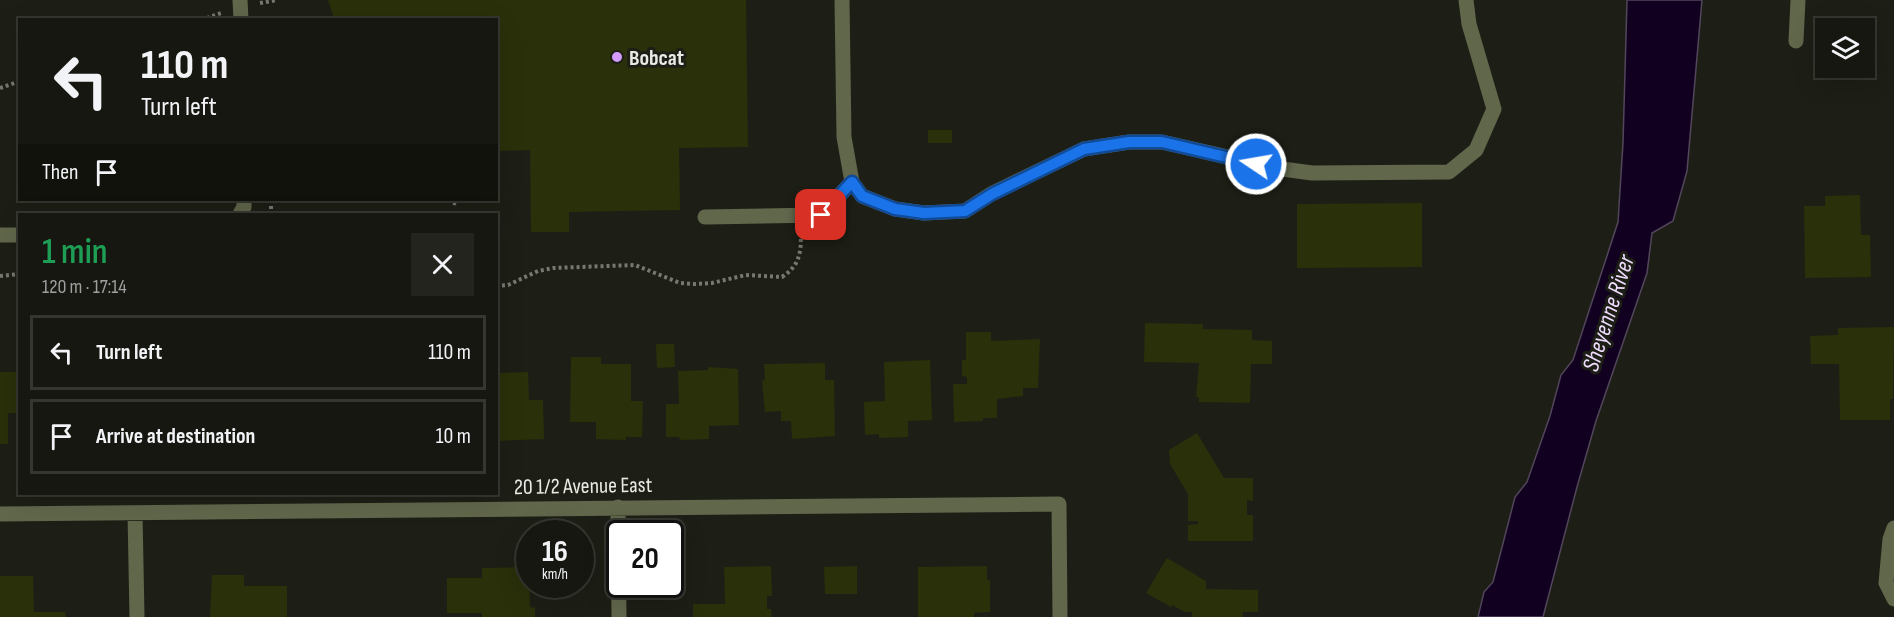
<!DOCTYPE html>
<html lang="en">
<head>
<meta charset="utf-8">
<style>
	body { margin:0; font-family:"Sofia Sans Condensed",sans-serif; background:#23241e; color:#f1f3f6; height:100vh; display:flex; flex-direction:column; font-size:22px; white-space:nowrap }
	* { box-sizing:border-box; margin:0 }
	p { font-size:20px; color:#9e9f9f }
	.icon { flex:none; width:33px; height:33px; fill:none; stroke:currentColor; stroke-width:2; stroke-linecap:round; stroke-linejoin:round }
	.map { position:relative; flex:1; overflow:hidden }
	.drawer { position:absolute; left:18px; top:213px; width:480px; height:282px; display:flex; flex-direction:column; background:#161710; border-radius:0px; box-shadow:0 6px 24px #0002,0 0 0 2px #353630 }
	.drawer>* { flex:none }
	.hud { position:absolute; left:18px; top:18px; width:480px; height:183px; border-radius:0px; box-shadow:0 6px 24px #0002,0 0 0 2px #353630; background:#161710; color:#f1f3f6; overflow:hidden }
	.buttons { position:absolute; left:1815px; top:18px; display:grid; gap:12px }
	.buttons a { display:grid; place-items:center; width:60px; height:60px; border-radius:0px; background:#161710; box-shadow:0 6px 24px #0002,0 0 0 2px #353630; font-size:30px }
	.speed { position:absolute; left:516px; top:520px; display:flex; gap:12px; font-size:30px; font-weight:700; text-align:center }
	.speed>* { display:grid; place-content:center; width:78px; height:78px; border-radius:50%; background:#161710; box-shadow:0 6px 24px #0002,0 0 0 2px #353630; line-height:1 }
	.speed small { font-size:15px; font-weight:400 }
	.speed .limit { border:3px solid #111; border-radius:9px; background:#fff; color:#111 }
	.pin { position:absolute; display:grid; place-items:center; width:51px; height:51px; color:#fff; margin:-26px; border-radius:12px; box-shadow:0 3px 9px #0006 }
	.me { position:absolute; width:66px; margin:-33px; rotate:282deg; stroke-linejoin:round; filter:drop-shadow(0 0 4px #0008) }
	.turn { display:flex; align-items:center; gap:21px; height:126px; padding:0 24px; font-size:27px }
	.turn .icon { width:78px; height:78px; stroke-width:2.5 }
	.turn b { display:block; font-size:42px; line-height:51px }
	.then { display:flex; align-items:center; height:57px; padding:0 24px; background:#0003; gap:12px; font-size:22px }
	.round { display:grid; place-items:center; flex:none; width:63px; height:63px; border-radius:0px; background:#23241e }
	.summary { display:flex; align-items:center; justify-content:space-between; height:102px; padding:0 24px }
	h1 { font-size:36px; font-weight:600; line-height:45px; color:#1e9e55 }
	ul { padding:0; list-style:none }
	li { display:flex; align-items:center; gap:18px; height:75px; margin:0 12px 9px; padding:0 12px; border:3px solid #353630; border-radius:0px }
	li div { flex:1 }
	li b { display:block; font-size:22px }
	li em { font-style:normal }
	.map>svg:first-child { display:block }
	.water { fill:#120020; stroke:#52465b; stroke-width:1.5 }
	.building { fill:#2a300a }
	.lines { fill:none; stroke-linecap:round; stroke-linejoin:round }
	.path { stroke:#777871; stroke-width:4; stroke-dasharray:3 3; stroke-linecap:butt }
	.minor { stroke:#61674b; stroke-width:15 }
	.route-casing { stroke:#114b97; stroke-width:15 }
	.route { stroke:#1a73e8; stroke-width:10 }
	.poi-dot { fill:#d39cfc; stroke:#1d1f16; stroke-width:2 }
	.labels { text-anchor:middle; stroke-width:6; stroke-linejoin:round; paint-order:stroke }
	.poi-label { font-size:22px; font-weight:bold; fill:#e9eae5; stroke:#1d1f16; text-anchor:start }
	.street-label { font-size:22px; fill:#e9eae5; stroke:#1d1f16 }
	.water-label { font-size:24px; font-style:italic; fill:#efdcfe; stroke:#1d1f16 }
</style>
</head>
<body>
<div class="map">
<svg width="1894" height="617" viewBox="0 0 1894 617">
	<rect width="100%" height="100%" fill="#1d1f16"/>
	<!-- water -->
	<path class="water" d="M1627,0H1702L1687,171L1673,221L1652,233L1647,273L1596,421L1577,487L1543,617H1478L1484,592L1493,582L1515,497L1527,482L1550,416L1561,375L1573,360L1618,222L1623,143Z"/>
	<!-- building -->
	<path class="building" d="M328,0H746L748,147L679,148L680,210L569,212V232H531L530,150L496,151V20H330L333,15Z
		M928,130H952V143H928Z
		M1860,195L1861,235H1870L1871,277L1805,278L1804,206H1825V196Z
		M1422,203V267L1297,268V204Z
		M1145,323L1203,324V329L1252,330V340L1272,341V364H1251L1250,403L1199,402V397H1196L1199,363L1144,362Z
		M1894,327L1893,399H1890V420H1840L1839,364H1811L1810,336L1838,335V328Z
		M966,332H991V341L1040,339L1038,388H1023V396L997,399V418H983V421L954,422L953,384H967V377L962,376V360H966Z
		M656,344H674L675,367L657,368Z
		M571,357H601V364H631V401H643L642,437H626V440L596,439V422H570Z
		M930,360L932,420L908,421V437L879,438V434L865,435L864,402L885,401L884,362Z
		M825,363V380H834L835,436L792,439L791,421H781V411L765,412L762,382L765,379L764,364Z
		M708,367L738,369L739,425L709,426V439L680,440L679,437H666V404H679L678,371L708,370Z
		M0,372H20V413H8V444H0Z
		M528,372L529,400H543L544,439L499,441V429H496V373Z
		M1197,433L1224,478H1253V501L1247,500V515H1253V541H1188V525L1198,524V521H1188V494L1170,464L1169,450Z
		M1167,558L1206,581V589L1258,590V612H1243V617H1192V612H1185L1172,605L1171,607L1146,593Z
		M771,566L772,596H767V609H771L772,617H693V604H725L724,567Z
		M857,566V594H825L824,567Z
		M987,566V580H990V612L974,613V617H918V567Z
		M529,567L530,607L535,608V617H482V613H447V578H482V568Z
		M212,575H244V586H287V617H210Z
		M0,576H33L34,612H65L66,617H0Z"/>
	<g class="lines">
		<!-- path -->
		<path class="path" d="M260,3L277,0
			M201,20L221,13
			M0,88L20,81
			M271,200V214
			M448,200L458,205
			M0,276L20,274
			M496,286L508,285L538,271L553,268L635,265L680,283L694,284L712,283L746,275L782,277C799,266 801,254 801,234"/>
		<!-- minor -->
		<path class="minor" d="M240,0L241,20
			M842,0L844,137L852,182L862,196L895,209L924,213L965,211L991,194L1084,149L1129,142H1162L1275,168L1312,173L1449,172L1476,150L1494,109L1469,24L1466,0
			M1796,41L1798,0
			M240,214L244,207V200
			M705,217L821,215L852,182
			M0,235H20
			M618,507L619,617
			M135,513L137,617
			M0,514L1059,504L1060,617
			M1894,528L1890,539L1886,583L1894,599"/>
	</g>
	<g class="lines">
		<defs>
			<path id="route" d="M821,215L852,182L862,196L895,209L924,213L965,211L992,194L1084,149L1129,142H1162L1256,164"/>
		</defs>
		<!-- route casing -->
		<use href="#route" class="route-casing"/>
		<!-- route -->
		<use href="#route" class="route"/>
	</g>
	<!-- markers -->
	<circle class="poi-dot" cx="617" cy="57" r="6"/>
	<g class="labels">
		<!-- poi labels -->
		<g class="poi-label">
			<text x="629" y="65">Bobcat</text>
		</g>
		<!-- street labels -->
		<g class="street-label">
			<text transform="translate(583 485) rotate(-1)" y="8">20 1/2 Avenue East</text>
		</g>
		<!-- water labels -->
		<g class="water-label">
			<text transform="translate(1608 313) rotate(-72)" y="8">Sheyenne River</text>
		</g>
	</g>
</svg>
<div class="buttons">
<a><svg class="icon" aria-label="layers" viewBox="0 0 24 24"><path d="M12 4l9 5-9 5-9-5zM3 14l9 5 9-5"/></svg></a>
</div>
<div class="speed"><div>16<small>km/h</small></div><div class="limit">20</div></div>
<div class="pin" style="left:821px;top:215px;background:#d93025"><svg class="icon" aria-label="arrive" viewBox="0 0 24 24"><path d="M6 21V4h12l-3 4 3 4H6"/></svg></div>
<svg class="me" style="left:1256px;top:164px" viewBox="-20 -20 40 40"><circle r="17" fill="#1a73e8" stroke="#fff" stroke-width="3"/><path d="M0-11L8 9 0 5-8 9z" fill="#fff"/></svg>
<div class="hud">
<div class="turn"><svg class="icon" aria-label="left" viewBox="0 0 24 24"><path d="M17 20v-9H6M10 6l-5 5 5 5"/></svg><div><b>110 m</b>Turn left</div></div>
<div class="then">Then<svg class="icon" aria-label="arrive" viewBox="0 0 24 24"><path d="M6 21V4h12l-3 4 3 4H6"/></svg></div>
</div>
<section class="drawer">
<div class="summary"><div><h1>1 min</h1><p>120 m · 17:14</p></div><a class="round"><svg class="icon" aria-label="close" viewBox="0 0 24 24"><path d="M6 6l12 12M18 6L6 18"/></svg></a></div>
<ul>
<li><svg class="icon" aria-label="left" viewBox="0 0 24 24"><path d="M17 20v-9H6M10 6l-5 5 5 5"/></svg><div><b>Turn left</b></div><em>110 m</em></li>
<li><svg class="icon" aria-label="arrive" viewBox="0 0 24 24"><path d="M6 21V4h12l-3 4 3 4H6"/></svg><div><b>Arrive at destination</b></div><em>10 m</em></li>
</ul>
</section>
</div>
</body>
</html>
